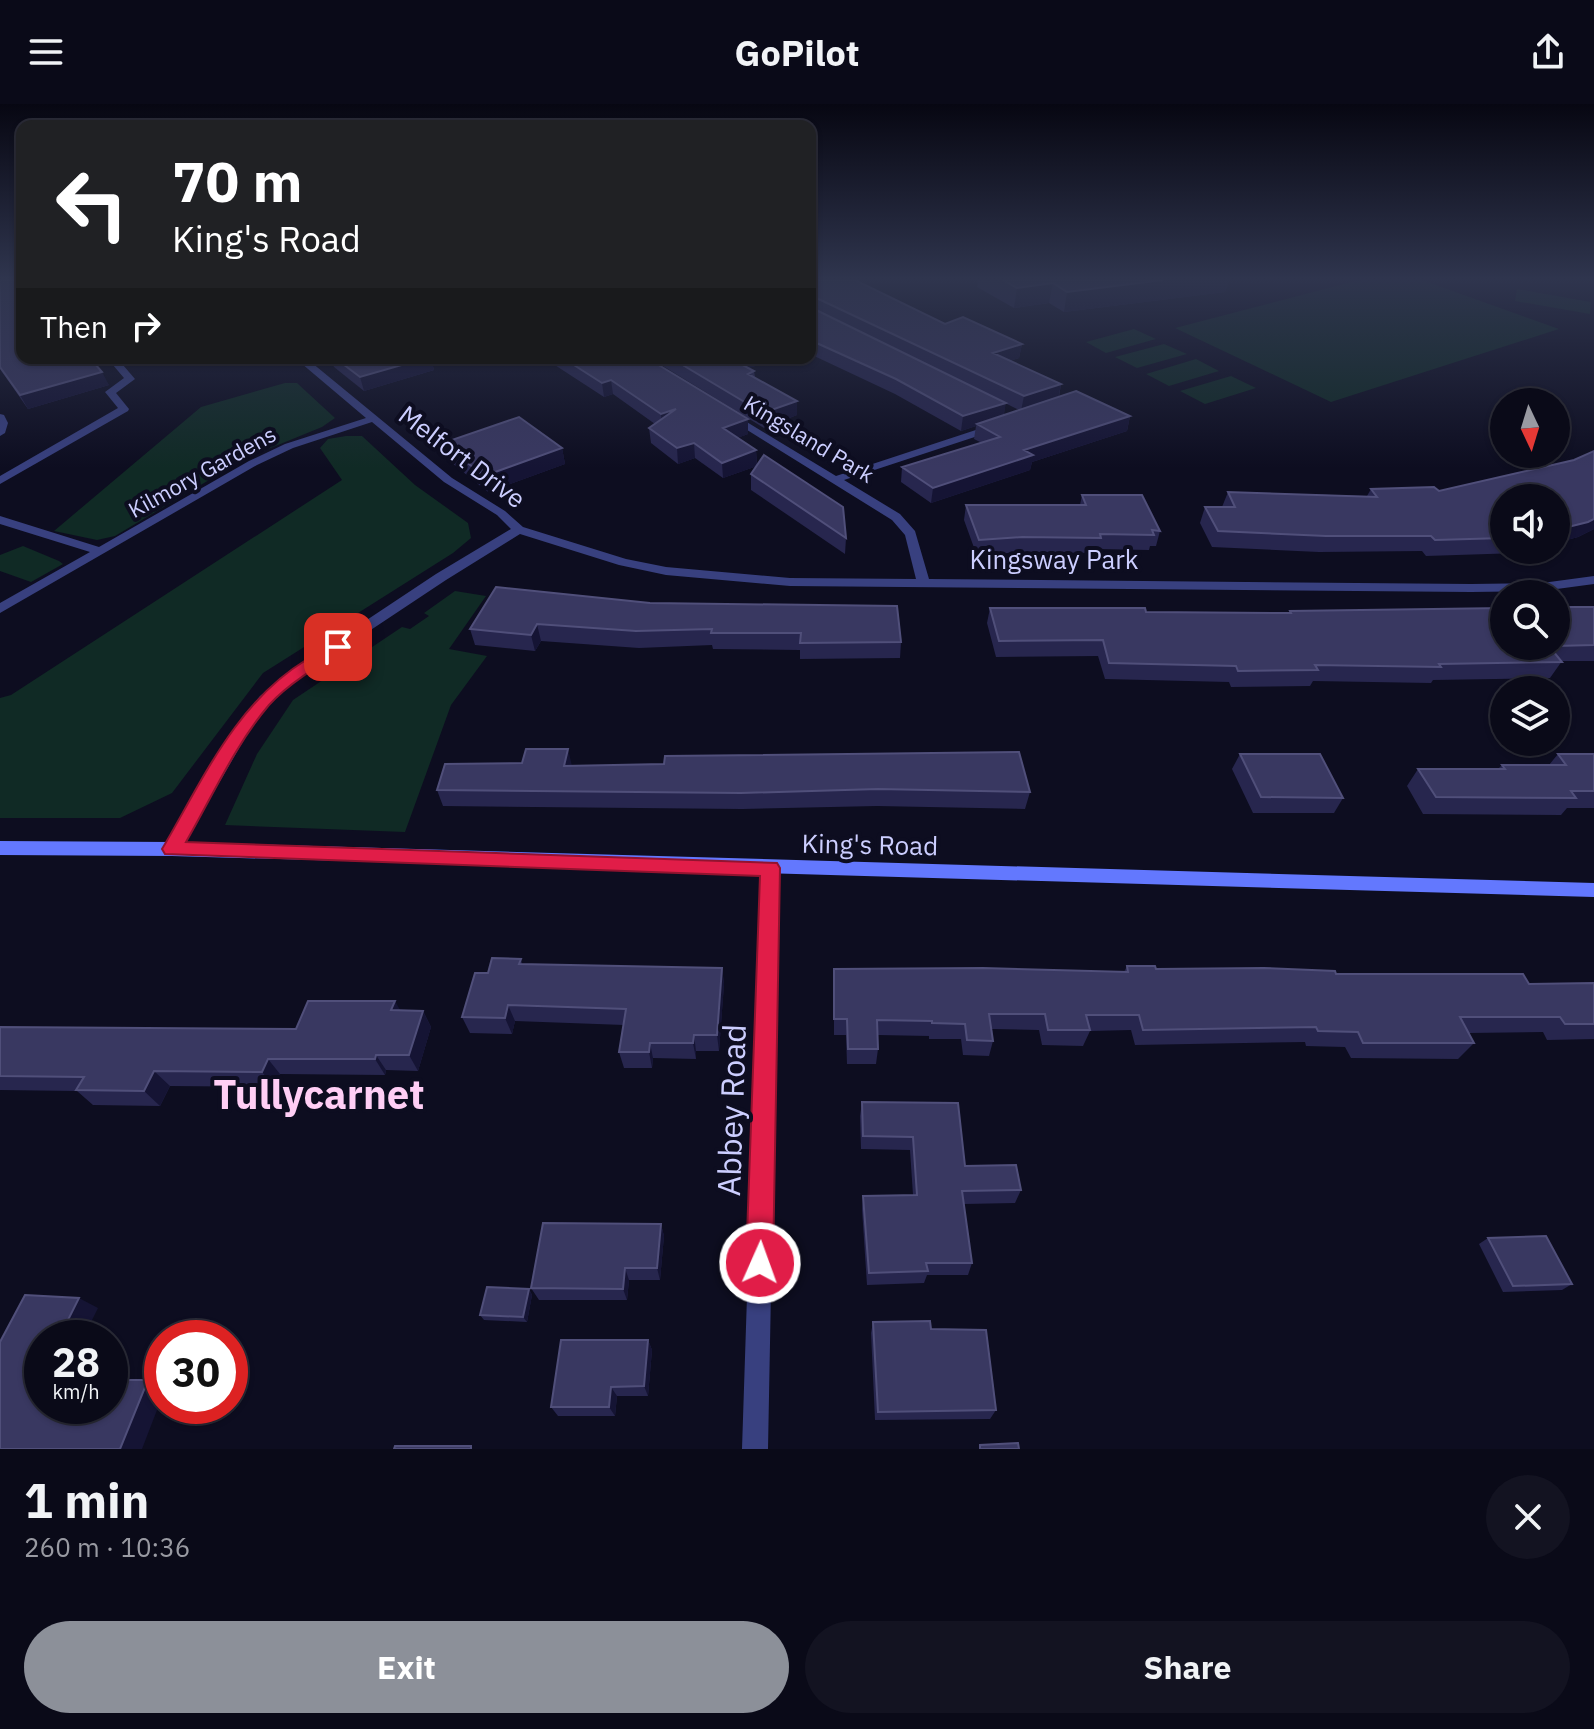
<!DOCTYPE html>
<html lang="en">
<head>
<meta charset="utf-8">
<style>
	body { margin:0; font-family:"IBM Plex Sans",sans-serif; background:#131321; color:#f1f3f6; height:100vh; display:flex; flex-direction:column; font-size:30px; white-space:nowrap }
	* { box-sizing:border-box; margin:0 }
	p { font-size:26px; color:#999aa2 }
	.icon { flex:none; width:44px; height:44px; fill:none; stroke:currentColor; stroke-width:2; stroke-linecap:round; stroke-linejoin:round }
	.map { position:relative; height:1345px; overflow:hidden }
	.panel { display:flex; flex-direction:column; background:#0a0a18; flex:1 }
	.panel>* { flex:none }
	.banner { position:absolute; left:16px; top:16px; width:800px; height:244px; border-radius:16px; box-shadow:0 2px 6px #0004,0 0 0 2px #2a2b37; background:#202124; color:#fff; overflow:hidden }
	.needle { width:52px; rotate:176deg }
	.buttons { position:absolute; left:1490px; top:284px; display:grid; gap:16px }
	.buttons a { display:grid; place-items:center; width:80px; height:80px; border-radius:50%; background:#0a0a18; box-shadow:0 2px 6px #0004,0 0 0 2px #2a2b37; font-size:40px }
	.speed { position:absolute; left:24px; top:1216px; display:flex; gap:16px; font-size:40px; font-weight:700; text-align:center }
	.speed>* { display:grid; place-content:center; width:104px; height:104px; border-radius:50%; background:#0a0a18; box-shadow:0 2px 6px #0004,0 0 0 2px #2a2b37; line-height:1 }
	.speed small { font-size:20px; font-weight:400 }
	.speed .limit { border:12px solid #d22; background:#fff; color:#111 }
	.pin { position:absolute; display:grid; place-items:center; width:68px; height:68px; color:#fff; margin:-34px; border-radius:16px; box-shadow:0 4px 12px #0006 }
	.me { position:absolute; width:88px; margin:-44px; rotate:2deg; stroke-linejoin:round; filter:drop-shadow(0 0 6px #0008) }
	.turn { display:flex; align-items:center; gap:28px; height:168px; padding:0 24px; font-size:36px }
	.turn .icon { width:104px; height:104px; stroke-width:2.5 }
	.turn b { display:block; font-size:56px; line-height:68px }
	.then { display:flex; align-items:center; height:76px; padding:0 24px; background:#0003; gap:16px; font-size:30px }
	.round { display:grid; place-items:center; flex:none; width:84px; height:84px; border-radius:42px; background:#131321 }
	.head { display:flex; align-items:center; justify-content:space-between; height:136px; padding:0 24px }
	h1 { font-size:48px; font-weight:700; line-height:60px }
	.cta { display:flex; gap:16px; margin-top:auto; padding:16px 24px }
	.cta a { flex:1; height:92px; border-radius:48px; background:#8c9099; color:#fff; font-size:32px; font-weight:700; line-height:92px; text-align:center }
	.cta a+a { background:#131321; color:#f1f3f6 }
	header { display:flex; justify-content:space-between; align-items:center; height:104px; padding:0 24px; background:#0a0a18; font-size:36px; font-weight:700 }
	.map>svg:first-child { display:block }
	.green { fill:#102a25 }
	.lines { fill:none; stroke-linecap:round; stroke-linejoin:round }
	.street { fill:#38407f; fill-rule:evenodd }
	.secondary { fill:#6378fe; fill-rule:evenodd }
	.wall { fill:#27264e; fill-rule:evenodd }
	.shaded-wall { fill:#151434 }
	.building { fill:#393861; stroke:#504f7a; stroke-width:2 }
	.route { fill:#e11d48; stroke:#92132f; stroke-width:2 }
	.labels { text-anchor:middle; stroke-width:8; stroke-linejoin:round; paint-order:stroke }
	.far-street-label { font-size:22px; fill:#ccceff; stroke:#0d0d20 }
	.street-label { font-size:26px; fill:#ccceff; stroke:#0d0d20 }
	.near-street-label { font-size:32px; fill:#ccceff; stroke:#0d0d20 }
	.near-district-label { font-size:40px; font-weight:bold; fill:#ffcef5; stroke:#0d0d20 }
</style>
</head>
<body>
<header><svg class="icon" aria-label="menu" viewBox="0 0 24 24"><path d="M4 6h16M4 12h16M4 18h16"/></svg>GoPilot<svg class="icon" aria-label="share" viewBox="0 0 24 24"><path d="M12 15V3M7 8l5-5 5 5M5 13v7h14v-7"/></svg></header>
<div class="map">
<svg width="1594" height="1345" viewBox="0 0 1594 1345">
	<rect width="100%" height="100%" fill="#0d0d20"/>
	<!-- green -->
	<path class="green" d="M1359,176H1422L1559,225L1331,298L1175,224Z
		M1517,185L1591,198L1590,210L1515,197Z
		M1134,225L1156,235L1106,249L1086,238Z
		M1164,240L1187,250L1137,264L1115,253Z
		M1196,255L1219,267L1169,282L1146,270Z
		M1231,272L1256,284L1205,300L1180,287Z
		M285,279H297L335,314L322,323L246,354L115,432L97,436L54,427L201,303Z
		M346,332H362L415,381L468,419L471,434L453,449L263,569L172,689L120,714H0V594L11,591L342,376L320,344L328,335Z
		M23,442L59,457L63,460L31,478L0,467V451Z
		M455,487L486,492L449,545L487,552L451,601L405,728L225,721L257,650L293,596L402,523L410,525L429,512L424,509Z"/>
	<g class="lines">
		<!-- street -->
		<path class="street" d="M107,254H117L135,275L116,289L129,305L128,307L0,380V372L118,304L105,288L124,274Z
			M295,254H306L452,374L505,407L523,423L626,455L666,463L790,474L916,475L905,431L892,416L728,314L727,312L732,309L836,372L991,321H999V325L844,376L900,410L915,427L929,475L1471,480L1542,479L1594,472V480L1542,487L1471,488L790,482L666,471L619,461L520,430L446,476L309,567L270,598L249,627L178,750H166L163,745L238,620L260,592L299,561L436,470L511,425L497,411L444,378L372,318L293,344L257,361L0,509V499L90,448L0,420V412L99,443L249,357L285,340L366,314Z
			M0,310L4,311L8,319L5,329L0,332Z
			M770,757L776,759L779,764L768,1345H742L761,764L764,759Z"/>
		<!-- secondary -->
		<path class="secondary" d="M0,737L172,738L1594,779V793L172,752L0,751Z"/>
	</g>
	<!-- wall -->
	<path class="wall" d="M0,176L109,281L28,305L0,265Z
		M810,176L945,220L1022,240L1019,254L1010,257L1061,280L1059,293L1130,312L1127,327L1032,358L1030,366L931,399L901,378L902,363L982,339L974,335L976,322L961,327L895,290L810,250ZM1005,299L1019,306L1004,311Z
		M976,176H1229L1225,188L1064,208L1049,199L1014,204L977,183L978,178Z
		M329,254H431L434,266L364,287L334,263L331,256Z
		M544,254H647L748,315V330L737,334L756,346L757,361L846,434L845,450L751,386V370L757,362L723,374L695,354L678,360L651,339L649,324L655,320L613,290L604,293Z
		M650,254H783L748,264L754,267L755,273L797,311L764,324Z
		M443,339L562,344L565,360L488,388L447,355Z
		M1594,347V425L1578,433L1556,439V394H1504V446H1531L1519,449L1426,452L1422,447L1319,448L1212,443L1200,419L1205,403H1222L1228,388L1367,392L1371,385L1434,383L1439,387L1574,356Z
		M1082,391L1160,427L1156,442H1150L1149,446L1098,445L1097,449L1019,448L977,452L964,416L966,401H1080Z
		M496,483L901,538L900,554L800,555V546L713,545L712,541L639,544L541,537L535,547L475,541L470,525Z
		M1594,503V557H1562L1550,574L1433,576L1431,579L1313,577L1310,582L1231,583L1229,578L1105,575L1098,552L996,553L987,519L990,504L1146,508L1289,509L1290,507Z
		M1240,650L1343,694L1334,709H1253L1232,665Z
		M1558,650H1594V704H1567L1561,711L1423,710L1407,682L1418,665H1498L1502,661H1549Z
		M522,659L572,661L1030,688L1025,705L877,702L742,705L443,702L437,686Z
		M521,855L522,860L722,864L724,880L719,947H696V955L653,954L652,964H624L619,948L624,921L515,917L512,930L470,929L462,913L488,869Z
		M1127,862L1156,865L1336,870L1529,880L1594,879V935L1547,936L1543,928L1468,929L1474,939L1458,955L1351,954L1345,943L1306,942L1305,938L1135,941L1131,926L1090,927L1083,942L1042,941L1039,926L992,925L993,937L989,952L963,951L961,935H929V932L878,931V945L876,960H847L846,931H834V865L1124,868Z
		M400,906L423,907L431,923L418,967L386,966L385,971L280,970L275,983L170,982L160,1002L93,1001L77,987L0,986V923L296,925Z
		M862,998L965,1062L1021,1086L1015,1099L964,1100L972,1159L968,1171H927L924,1179L867,1181L862,1105L863,1092L913,1091L910,1046L861,1045L860,1012Z
		M661,1120L664,1132L660,1176H629L627,1196H539L531,1184Z
		M1488,1134L1572,1180L1562,1186L1503,1188L1479,1140Z
		M529,1185L532,1191L527,1218L484,1216L480,1211Z
		M873,1218L931,1225L996,1306L990,1315L875,1316L871,1229Z
		M648,1236L652,1246L648,1292H617L615,1312H558L551,1303Z"/>
	<!-- shaded-wall -->
	<path class="shaded-wall" d="M1163,176H1229L1225,188L1064,208L1067,188Z
		M1053,179L1049,199L1014,204L1017,184Z
		M1022,240L1019,254L991,263L993,249Z
		M426,254H431L434,266L364,287L360,273Z
		M733,254H783L731,269V255Z
		M102,268L109,281L28,305L20,291Z
		M611,276L613,290L604,293L602,279Z
		M1061,280L1058,295L1021,307L1024,292Z
		M797,297V311L764,324L763,309Z
		M1006,299L1003,313L977,320L976,322L961,327L963,312Z
		M676,305L662,325L661,310Z
		M1130,312L1127,327L1032,358L1030,366L931,399L933,384L1024,346Z
		M748,315V330L724,339L723,324Z
		M694,339L695,354L678,360L677,344Z
		M562,344L565,360L488,388L484,372Z
		M756,346L757,362L723,374L722,359Z
		M1594,415V425L1578,433L1556,439V426Z
		M537,520L541,537L535,547L531,531Z
		M568,645L572,662H564Z
		M722,864L724,880L719,947L717,931Z
		M395,897L404,913L391,906Z
		M508,901L515,917L512,930L505,914Z
		M423,907L431,923L418,967L409,951Z
		M694,931L696,947V955L693,939Z
		M650,939L653,954L652,964L649,948Z
		M376,951L386,966L385,971L375,955Z
		M268,955L280,970L275,983L262,968Z
		M154,967L170,982L160,1002L144,987Z
		M661,1120L664,1132L660,1176L657,1164Z
		M625,1164L629,1176L627,1196L623,1185Z
		M529,1185L532,1191L527,1218L523,1213Z
		M79,1194L98,1204L83,1234H59Z
		M648,1236L652,1246L648,1292L644,1282Z
		M148,1276L162,1283V1293L142,1345H120Z
		M611,1283L617,1292L615,1312L609,1303Z"/>
	<!-- building -->
	<path class="building" d="M0,176H22V254H90L102,268L20,291L0,263Z
		M810,176H855L945,220L963,213L1022,240L993,249L1061,280L1024,292L810,191Z
		M1003,176H1163L1067,188L1053,179L1017,184Z
		M810,203L1006,299L963,312L896,275L810,236Z
		M335,254H426L360,273Z
		M563,254H647L748,315L723,324L756,346L722,359L694,339L677,344L649,324L676,305L661,310L611,276L602,279Z
		M671,254H733L731,255L754,267L748,270L797,297L763,309Z
		M1076,287L1130,312L1024,346L1033,351L933,384L902,363L1000,333L977,320Z
		M519,313L562,344L484,372L443,339Z
		M1594,347V415L1588,418L1556,426V394H1504V434L1435,436L1431,432H1326L1218,427L1205,403H1235L1228,388L1377,393L1371,385L1434,383L1439,387L1574,356Z
		M764,351L843,403L846,434L751,370Z
		M1082,391H1142L1160,427L1152,426L1154,431L1100,430L1101,434L1022,433L979,436L966,401H1086Z
		M496,483L650,499L897,502L901,538L800,539L801,529H711L712,525L636,527L537,520L531,531L470,525Z
		M1556,503H1594V541L1556,542Z
		M990,504H1145L1146,508L1278,509H1291L1290,507L1504,504V542H1549L1562,558L1439,560L1441,563L1315,561L1318,566L1238,567L1236,562L1109,559L1103,536L999,537Z
		M526,645H568L564,662L664,660L665,652L1019,648L1030,688L878,685L741,689L437,686L445,660L522,659Z
		M1240,650H1320L1343,694L1261,693Z
		M1558,650H1594V687H1571L1576,694L1436,693L1418,665H1505L1502,661H1566Z
		M492,854L521,855L519,860L722,864L717,931H694L693,939H650L649,948H619L626,905L508,901L505,914L462,913L475,869H488Z
		M1127,862H1155L1156,865L1264,864L1335,867L1336,870H1523L1529,880L1594,879V920H1565L1560,913H1460L1474,939H1363L1358,928L1318,927L1316,923L1143,926L1139,911H1086L1090,926H1048L1045,910H989L993,937L967,936L965,920L932,919V917L877,916L878,945H848L847,915H834V865L983,864L1128,868Z
		M308,897H395L391,906L423,907L409,951H376L375,955H268L262,968L154,967L144,987L76,986L84,973L0,972V923L296,925Z
		M862,998L958,999L965,1062L1016,1061L1021,1086L962,1087L972,1159H926L928,1167L869,1169L863,1092L917,1091L913,1033L863,1032Z
		M543,1119L661,1120L657,1164H625L623,1185L531,1184Z
		M1546,1132L1572,1180L1513,1182L1488,1134Z
		M487,1183L529,1185L523,1213L480,1211Z
		M25,1191L79,1194L59,1234H42V1267L38,1276H42V1302H110V1276H148L120,1345H0V1238Z
		M930,1217L931,1225L986,1226L996,1306L878,1308L873,1218Z
		M561,1236H648L644,1282L611,1283L609,1303H551Z
		M1018,1339L1019,1345H980V1341Z
		M395,1342H471V1345H394Z"/>
	<!-- sky -->
	<linearGradient id="sky" x2="0" y2="1"><stop stop-color="#070712"/><stop offset="0.48" stop-color="#2f354e"/><stop offset="1" stop-color="#2f354e" stop-opacity="0"/></linearGradient>
	<rect width="1594" height="364" fill="url(#sky)"/>
	<!-- route -->
	<path class="route" d="M338,538L343,540V547C318,562 289,579 269,601C235,641 212,693 186,738L777,759L780,764L773,1159L769,1168L760,1172L750,1168L746,1159L760,772L165,750L162,745L165,740C204,673 237,598 306,556C316,550 326,541 338,538Z"/>
	<g class="labels">
		<!-- far-street labels -->
		<g class="far-street-label">
			<text transform="translate(809 335) rotate(31)" y="8">Kingsland Park</text>
			<text transform="translate(202 368) rotate(-29)" y="8">Kilmory Gardens</text>
		</g>
		<!-- street labels -->
		<g class="street-label">
			<text transform="translate(462 353) rotate(37)" y="9">Melfort Drive</text>
			<text x="1054" y="465">Kingsway Park</text>
			<text transform="translate(870 741) rotate(1)" y="9">King's Road</text>
		</g>
		<!-- near-street labels -->
		<g class="near-street-label">
			<text transform="translate(732 1006) rotate(-88)" y="11">Abbey Road</text>
		</g>
		<!-- near-district labels -->
		<g class="near-district-label">
			<text x="319" y="1005">Tullycarnet</text>
		</g>
	</g>
</svg>
<div class="buttons">
<a><svg class="needle" viewBox="-14 -14 28 28"><path d="M0-13l5 13h-10z" fill="#e53935"/><path d="M0 13l5-13h-10z" fill="#999aa2"/></svg></a>
<a><svg class="icon" aria-label="sound" viewBox="0 0 24 24"><path d="M4 9h4l5-4v14l-5-4H4zM17 9q2 3 0 6"/></svg></a>
<a><svg class="icon" aria-label="search" viewBox="0 0 24 24"><circle cx="10" cy="10" r="6"/><path d="M15 15l6 6"/></svg></a>
<a><svg class="icon" aria-label="layers" viewBox="0 0 24 24"><path d="M12 4l9 5-9 5-9-5zM3 14l9 5 9-5"/></svg></a>
</div>
<div class="speed"><div>28<small>km/h</small></div><div class="limit">30</div></div>
<div class="pin" style="left:338px;top:543px;background:#d93025"><svg class="icon" aria-label="arrive" viewBox="0 0 24 24"><path d="M6 21V4h12l-3 4 3 4H6"/></svg></div>
<svg class="me" style="left:760px;top:1159px" viewBox="-20 -20 40 40"><circle r="17" fill="#e11d48" stroke="#fff" stroke-width="3"/><path d="M0-11L8 9 0 5-8 9z" fill="#fff"/></svg>
<div class="banner">
<div class="turn"><svg class="icon" aria-label="left" viewBox="0 0 24 24"><path d="M17 20v-9H6M10 6l-5 5 5 5"/></svg><div><b>70 m</b>King's Road</div></div>
<div class="then">Then<svg class="icon" aria-label="right" viewBox="0 0 24 24"><path d="M7 20v-9h11M14 6l5 5-5 5"/></svg></div>
</div>
</div>
<section class="panel">
<div class="head"><div><h1>1 min</h1><p>260 m · 10:36</p></div><a class="round"><svg class="icon" aria-label="close" viewBox="0 0 24 24"><path d="M6 6l12 12M18 6L6 18"/></svg></a></div>
<div class="cta"><a>Exit</a><a>Share</a></div>
</section>
</body>
</html>
